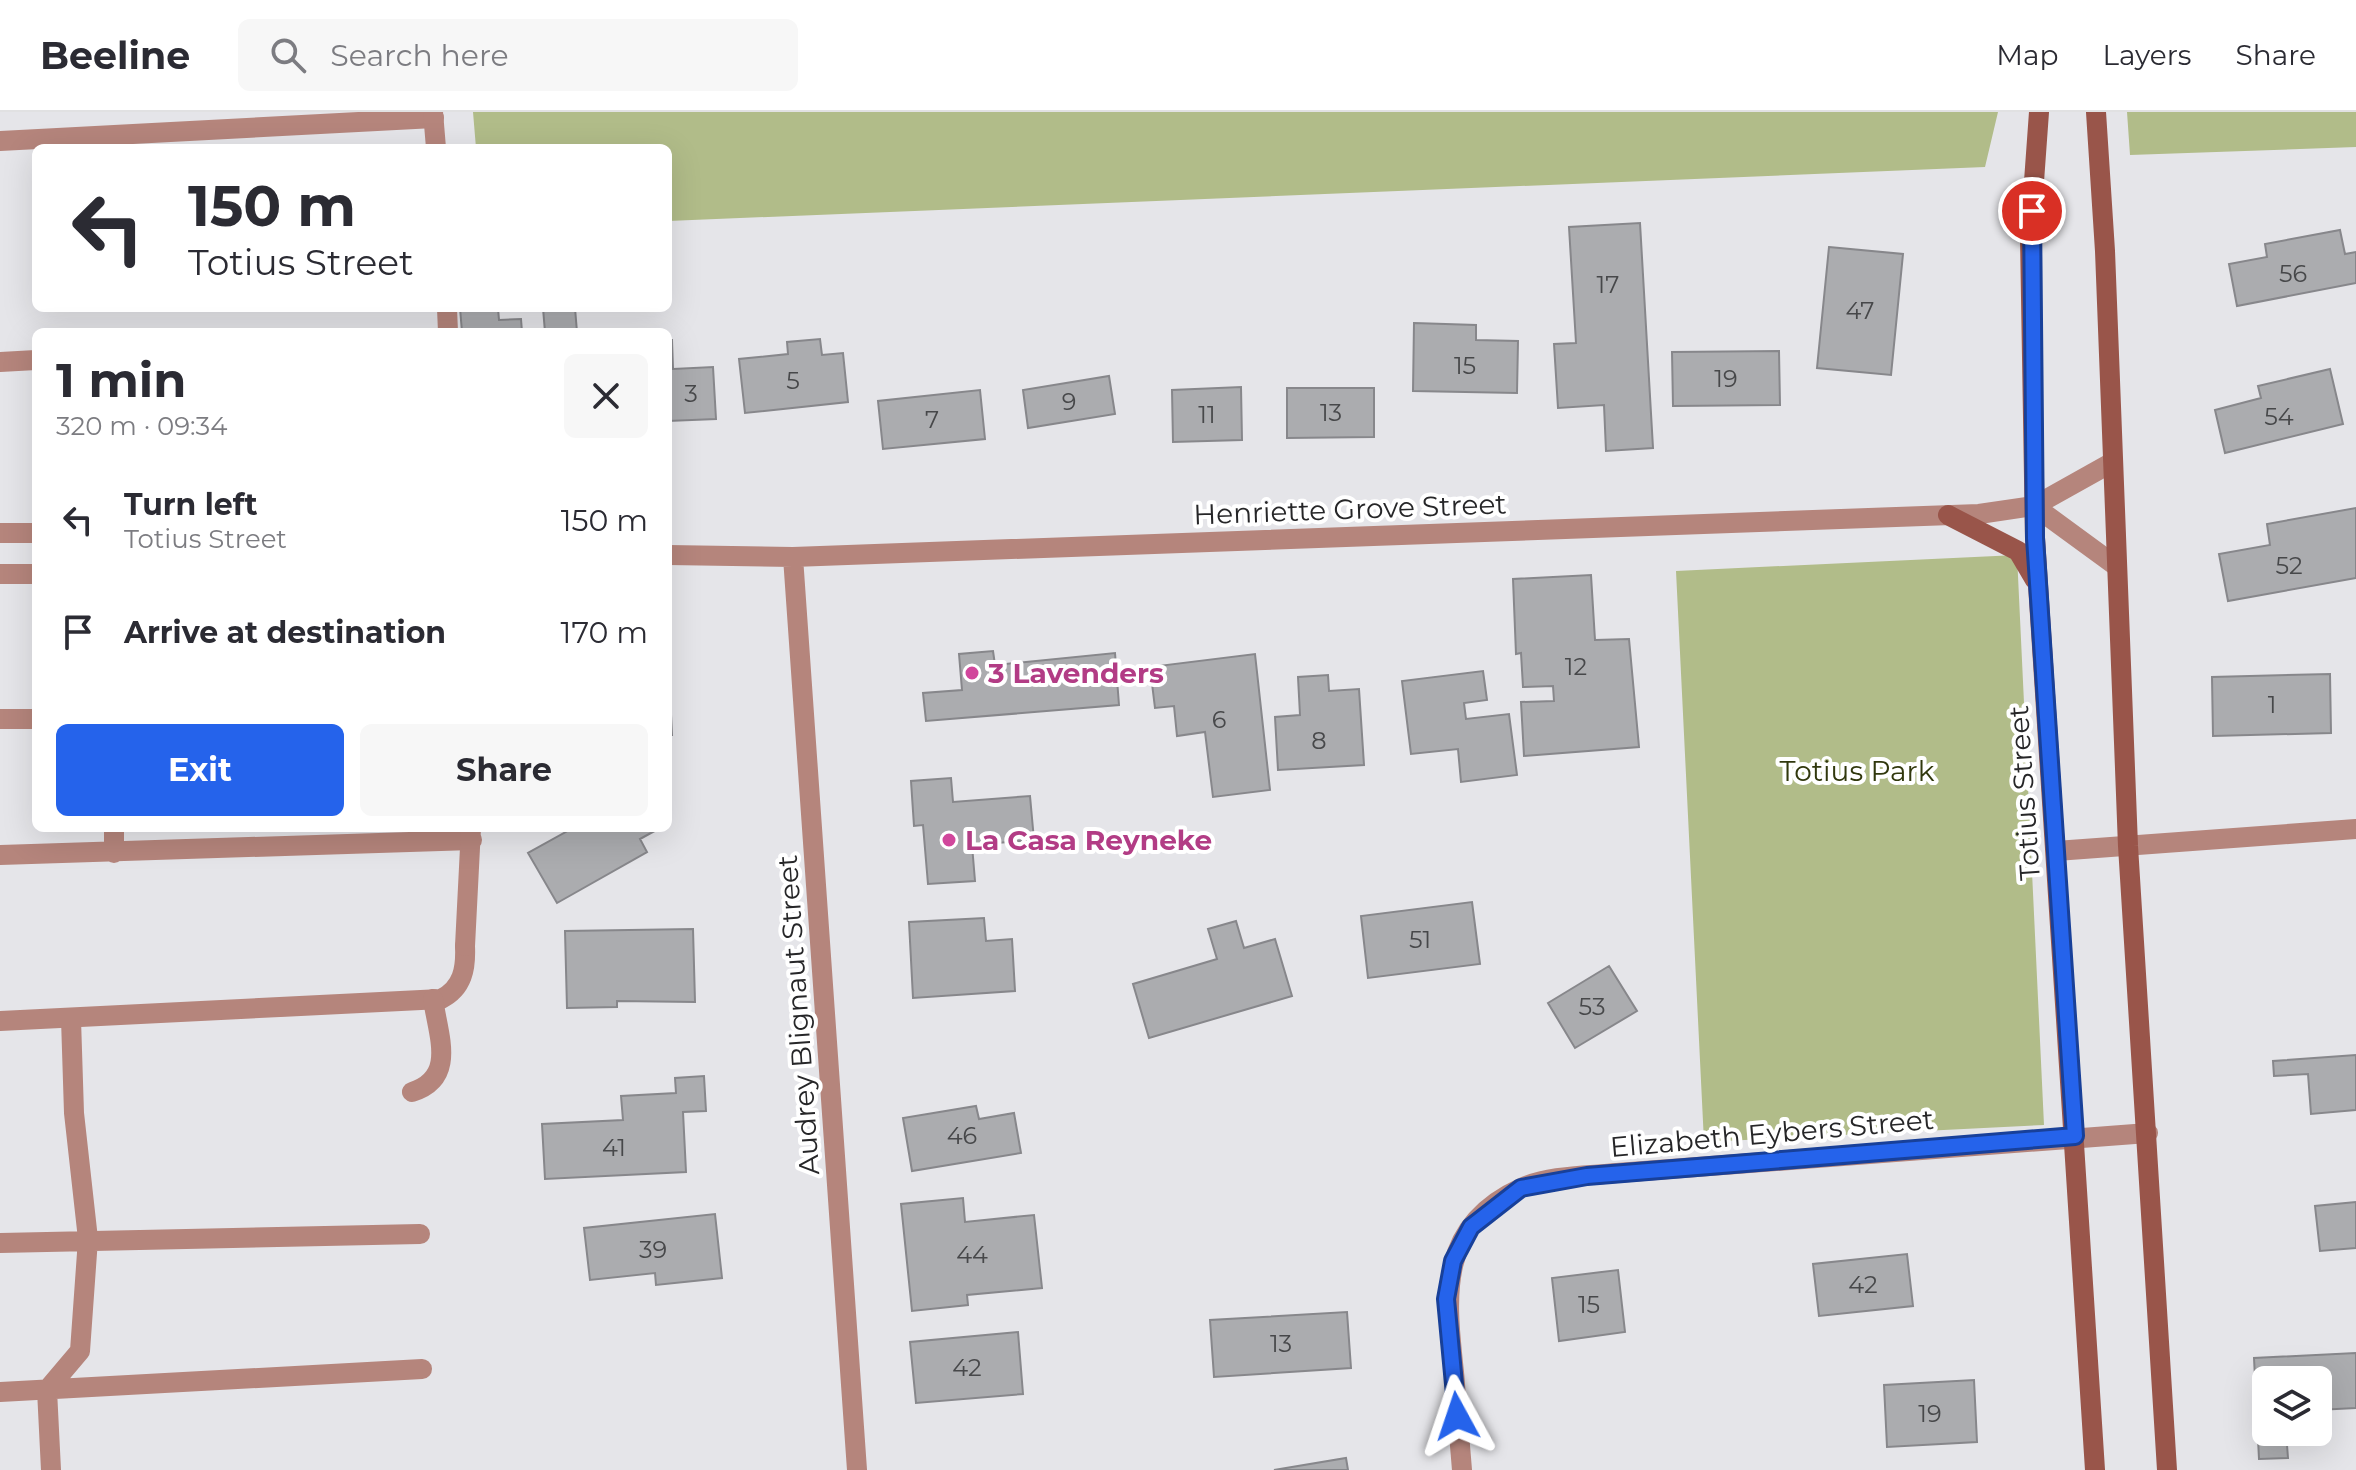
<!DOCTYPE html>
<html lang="en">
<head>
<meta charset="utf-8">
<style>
	body { margin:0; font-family:Montserrat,sans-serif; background:#f7f7f7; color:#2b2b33; height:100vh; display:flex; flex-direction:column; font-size:30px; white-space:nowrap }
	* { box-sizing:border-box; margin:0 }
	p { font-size:26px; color:#7c7c81 }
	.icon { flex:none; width:44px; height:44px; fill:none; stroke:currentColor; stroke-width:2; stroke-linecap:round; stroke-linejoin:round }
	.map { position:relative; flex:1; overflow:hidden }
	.sheet { position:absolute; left:32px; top:216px; width:640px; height:504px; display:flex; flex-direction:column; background:#fff; border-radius:12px; box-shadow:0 8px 32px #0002 }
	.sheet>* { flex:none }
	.top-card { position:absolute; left:32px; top:32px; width:640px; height:168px; border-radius:12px; box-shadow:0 8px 32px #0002; background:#fff; color:#2b2b33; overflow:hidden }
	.tools { position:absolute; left:2252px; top:1254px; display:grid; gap:16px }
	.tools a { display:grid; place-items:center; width:80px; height:80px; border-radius:12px; background:#fff; box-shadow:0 8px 32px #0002; font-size:40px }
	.pin { position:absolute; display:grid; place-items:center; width:68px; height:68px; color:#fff; margin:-34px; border:4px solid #fff; border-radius:50%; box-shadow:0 2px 8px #0007 }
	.me { position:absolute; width:88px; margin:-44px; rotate:355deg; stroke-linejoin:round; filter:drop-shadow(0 0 6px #0008) }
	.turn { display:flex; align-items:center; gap:28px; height:168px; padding:0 24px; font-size:36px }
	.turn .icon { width:104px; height:104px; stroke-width:2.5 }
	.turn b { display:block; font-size:56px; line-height:68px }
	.round { display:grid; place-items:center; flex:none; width:84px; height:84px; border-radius:12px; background:#f7f7f7 }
	.overview { display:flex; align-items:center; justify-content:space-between; height:136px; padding:0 24px }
	h1 { font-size:48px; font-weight:700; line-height:60px }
	.action { display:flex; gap:16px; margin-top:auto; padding:16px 24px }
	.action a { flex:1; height:92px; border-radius:12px; background:#2563eb; color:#fff; font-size:32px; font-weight:700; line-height:92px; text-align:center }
	.action a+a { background:#f7f7f7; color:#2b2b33 }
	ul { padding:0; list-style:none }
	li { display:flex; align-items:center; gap:24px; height:112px; padding:0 24px }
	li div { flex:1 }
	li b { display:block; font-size:30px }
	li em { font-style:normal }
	header { display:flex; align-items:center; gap:48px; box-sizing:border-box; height:112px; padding:0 40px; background:#fff; border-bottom:2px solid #e1e1e2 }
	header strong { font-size:38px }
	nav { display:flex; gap:44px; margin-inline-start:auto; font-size:28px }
	.search { width:560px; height:72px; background:#f7f7f7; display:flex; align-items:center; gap:20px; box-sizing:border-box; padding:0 28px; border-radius:12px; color:#7c7c81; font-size:30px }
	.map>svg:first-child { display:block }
	.green { fill:#b1bc89 }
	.building { fill:#abacaf; stroke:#87878b; stroke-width:2 }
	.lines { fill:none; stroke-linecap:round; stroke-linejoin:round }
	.lane { stroke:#b5857c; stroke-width:20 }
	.street { stroke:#b5857c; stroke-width:20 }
	.secondary { stroke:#99554a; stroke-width:20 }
	.route-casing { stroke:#184099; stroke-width:20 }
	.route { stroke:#2563eb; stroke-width:14 }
	.hotel-dot { fill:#d1479c; stroke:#fff; stroke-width:3 }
	.labels { text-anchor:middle; stroke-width:8; stroke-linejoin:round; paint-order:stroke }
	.number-label { font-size:24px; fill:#47484a }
	.street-label { font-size:28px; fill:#262628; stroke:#fff }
	.hotel-label { font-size:28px; font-weight:bold; fill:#b23c85; stroke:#fff; text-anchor:start }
	.park-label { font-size:28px; fill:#31380d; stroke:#fff }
</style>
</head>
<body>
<header>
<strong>Beeline</strong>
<div class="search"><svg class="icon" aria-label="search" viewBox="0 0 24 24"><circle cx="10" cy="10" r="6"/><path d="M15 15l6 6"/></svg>Search here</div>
<nav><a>Map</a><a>Layers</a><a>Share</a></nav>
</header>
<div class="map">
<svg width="2356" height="1358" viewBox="0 0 2356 1358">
	<rect width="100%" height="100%" fill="#e5e5e9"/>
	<!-- green -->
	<path class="green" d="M473,0H1998L1985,55L668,109V36H476Z
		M2127,0H2356V35L2130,43Z
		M2017,443L2044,1013L1704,1030L1676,459Z"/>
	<!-- building -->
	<path class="building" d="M1640,111L1653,336L1606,339L1604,293L1558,296L1554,232L1576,231L1569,115Z
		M2340,118L2345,142L2356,140V171L2237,194L2229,152L2267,145L2265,132Z
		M1829,135L1903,142L1891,263L1817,256Z
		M460,196H498L499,208L521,207L522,220H462Z
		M543,196H575L577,220H545Z
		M1414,211L1476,213V228L1518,229L1517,281L1413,279Z
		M820,227L822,243L843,241L848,290L745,301L739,247L788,242L787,230Z
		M668,228H672L673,257L713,255L716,307L668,309Z
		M1779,239L1780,293L1673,294L1672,240Z
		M2330,257L2343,312L2225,341L2215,298L2261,286L2258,274Z
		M1109,264L1115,302L1028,316L1023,278Z
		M1241,275L1242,328L1173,330L1172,278Z
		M1287,276H1374V325L1287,326Z
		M980,278L985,327L883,337L878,289Z
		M2356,396V466L2228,489L2219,442L2270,433L2267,412Z
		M1591,463L1595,528L1629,527L1639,635L1524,644L1521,590L1554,589L1553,574L1523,575L1521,541L1516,542L1513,467Z
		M993,539L995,553L1115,541L1119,593L926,609L923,581L962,578L959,542Z
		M668,542L672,623H668Z
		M1255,542L1270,678L1213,685L1205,620L1177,624L1174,594L1155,596L1150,555Z
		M1483,559L1487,588L1464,591L1466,607L1509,602L1517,663L1461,670L1458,637L1411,642L1402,569Z
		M2330,562L2331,621L2213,624L2212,565Z
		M1328,563L1329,579L1359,577L1364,653L1278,658L1275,605L1300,603L1298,565Z
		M951,666L953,690L1030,684L1034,728L972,733L975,769L928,772L923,713L914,714L911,669Z
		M573,716H660L640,727L647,740L557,791L528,741Z
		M1472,790L1480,852L1368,866L1361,804Z
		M984,806L986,829L1012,827L1015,879L913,886L909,810Z
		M1236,809L1244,836L1275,827L1292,884L1149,926L1133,872L1217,847L1208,817Z
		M693,817L695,890L617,889V895L567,896L565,819Z
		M1609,854L1637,899L1575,936L1548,891Z
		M2356,943V998L2311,1002L2308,962L2274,964L2273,949Z
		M704,964L706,999L683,1000L686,1060L545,1067L542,1012L623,1008L621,984L676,981L675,966Z
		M976,994L979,1007L1014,1001L1021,1041L912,1059L903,1006Z
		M963,1086L965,1110L1034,1103L1042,1176L967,1183L968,1193L912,1199L901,1092Z
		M2356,1090V1136L2320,1139L2315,1094Z
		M715,1102L722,1166L656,1173L655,1161L590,1168L584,1116Z
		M1907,1142L1913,1194L1819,1204L1813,1152Z
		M1618,1158L1625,1220L1559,1229L1552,1166Z
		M1347,1200L1351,1256L1214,1265L1210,1208Z
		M1018,1220L1023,1282L916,1291L910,1230Z
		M2356,1241V1296L2318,1298V1268H2266V1320H2286L2288,1346L2259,1347L2254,1246Z
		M1974,1268L1977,1330L1887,1335L1884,1273Z
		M1346,1346L1348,1358H1274Z"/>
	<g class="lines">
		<!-- lane -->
		<path class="lane" d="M0,29L434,6
			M0,250L36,248
			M0,462H36
			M0,607H36
			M114,716V741
			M0,743L472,728
			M0,909L441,887C463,876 466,856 465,834
			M0,1131L420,1122
			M0,1280L422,1257
			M51,1358L47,1278L80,1239L88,1127L74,1001L71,907"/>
		<!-- street -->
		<path class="street" d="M433,0L436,36
			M447,196L448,220
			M2034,394L2116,454
			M0,421H36
			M668,443L793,445L1979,402L2034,394L2111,351
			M793,445L857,1358
			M2056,739L2356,717
			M465,834L471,716
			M412,980C457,966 438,923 433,887
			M1462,1358C1459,1325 1457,1293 1454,1260C1446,1185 1437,1114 1521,1076C1550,1063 1586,1064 1617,1061L2148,1021"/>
		<!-- secondary -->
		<path class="secondary" d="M2039,0L2030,125L2035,426L2095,1358
			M2096,0L2105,139L2128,734L2167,1358
			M1948,403L2018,439L2035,468"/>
	</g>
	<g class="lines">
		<defs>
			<path id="route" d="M1457,1304L1446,1187L1453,1149L1471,1115L1521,1076L1587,1064L2075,1024L2035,426L2032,99"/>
		</defs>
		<!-- route casing -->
		<use href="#route" class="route-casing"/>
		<!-- route -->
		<use href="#route" class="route"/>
	</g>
	<!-- markers -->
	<g class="hotel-dot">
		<circle cx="972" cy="561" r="8"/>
		<circle cx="949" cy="728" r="8"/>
	</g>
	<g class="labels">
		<!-- number labels -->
		<g class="number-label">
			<text x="2293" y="170">56</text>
			<text x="1608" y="181">17</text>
			<text x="1860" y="207">47</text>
			<text x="1465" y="262">15</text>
			<text x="1726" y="275">19</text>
			<text x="793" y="277">5</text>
			<text x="691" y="290">3</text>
			<text x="1069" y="298">9</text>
			<text x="1331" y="309">13</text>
			<text x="1207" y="311">11</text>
			<text x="2279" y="313">54</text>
			<text x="932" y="316">7</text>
			<text x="2289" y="462">52</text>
			<text x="1576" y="563">12</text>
			<text x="2272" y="601">1</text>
			<text x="1219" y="616">6</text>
			<text x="1319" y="637">8</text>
			<text x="1420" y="836">51</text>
			<text x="1592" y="903">53</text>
			<text x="962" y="1032">46</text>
			<text x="614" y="1044">41</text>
			<text x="653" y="1146">39</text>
			<text x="972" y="1151">44</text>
			<text x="1863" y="1181">42</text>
			<text x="1589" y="1201">15</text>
			<text x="1281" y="1240">13</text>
			<text x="967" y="1264">42</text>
			<text x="1930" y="1310">19</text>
		</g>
		<!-- street labels -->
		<g class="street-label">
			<text transform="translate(1350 397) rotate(-2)" y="10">Henriette Grove Street</text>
			<text transform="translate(2024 681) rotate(-94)" y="10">Totius Street</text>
			<text transform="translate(798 903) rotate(-94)" y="10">Audrey Blignaut Street</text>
			<text transform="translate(1772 1021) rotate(-5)" y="10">Elizabeth Eybers Street</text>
		</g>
		<!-- hotel labels -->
		<g class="hotel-label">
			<text x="988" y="571">3 Lavenders</text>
			<text x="965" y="738">La Casa Reyneke</text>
		</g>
		<!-- park labels -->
		<g class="park-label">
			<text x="1857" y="669">Totius Park</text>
		</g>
	</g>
</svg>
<div class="tools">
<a><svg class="icon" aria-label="layers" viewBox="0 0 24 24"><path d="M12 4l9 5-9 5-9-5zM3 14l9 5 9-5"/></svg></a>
</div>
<div class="pin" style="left:2032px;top:99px;background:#d93025"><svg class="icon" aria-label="arrive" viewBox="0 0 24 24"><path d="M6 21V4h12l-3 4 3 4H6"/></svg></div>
<svg class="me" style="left:1457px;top:1304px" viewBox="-20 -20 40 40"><path d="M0-17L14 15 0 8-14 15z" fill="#2563eb" stroke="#fff" stroke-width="4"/></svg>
<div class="top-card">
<div class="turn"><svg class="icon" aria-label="left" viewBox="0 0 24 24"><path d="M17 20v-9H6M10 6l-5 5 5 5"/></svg><div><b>150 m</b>Totius Street</div></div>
</div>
<section class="sheet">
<div class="overview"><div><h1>1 min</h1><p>320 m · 09:34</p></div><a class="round"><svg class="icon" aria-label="close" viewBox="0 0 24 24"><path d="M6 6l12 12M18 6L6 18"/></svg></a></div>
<ul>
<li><svg class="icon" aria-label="left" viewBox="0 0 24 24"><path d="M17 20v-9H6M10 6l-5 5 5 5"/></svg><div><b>Turn left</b><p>Totius Street</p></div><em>150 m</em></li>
<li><svg class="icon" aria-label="arrive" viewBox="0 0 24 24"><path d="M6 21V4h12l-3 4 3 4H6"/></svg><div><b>Arrive at destination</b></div><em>170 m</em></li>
</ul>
<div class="action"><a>Exit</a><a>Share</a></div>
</section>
</div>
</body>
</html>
